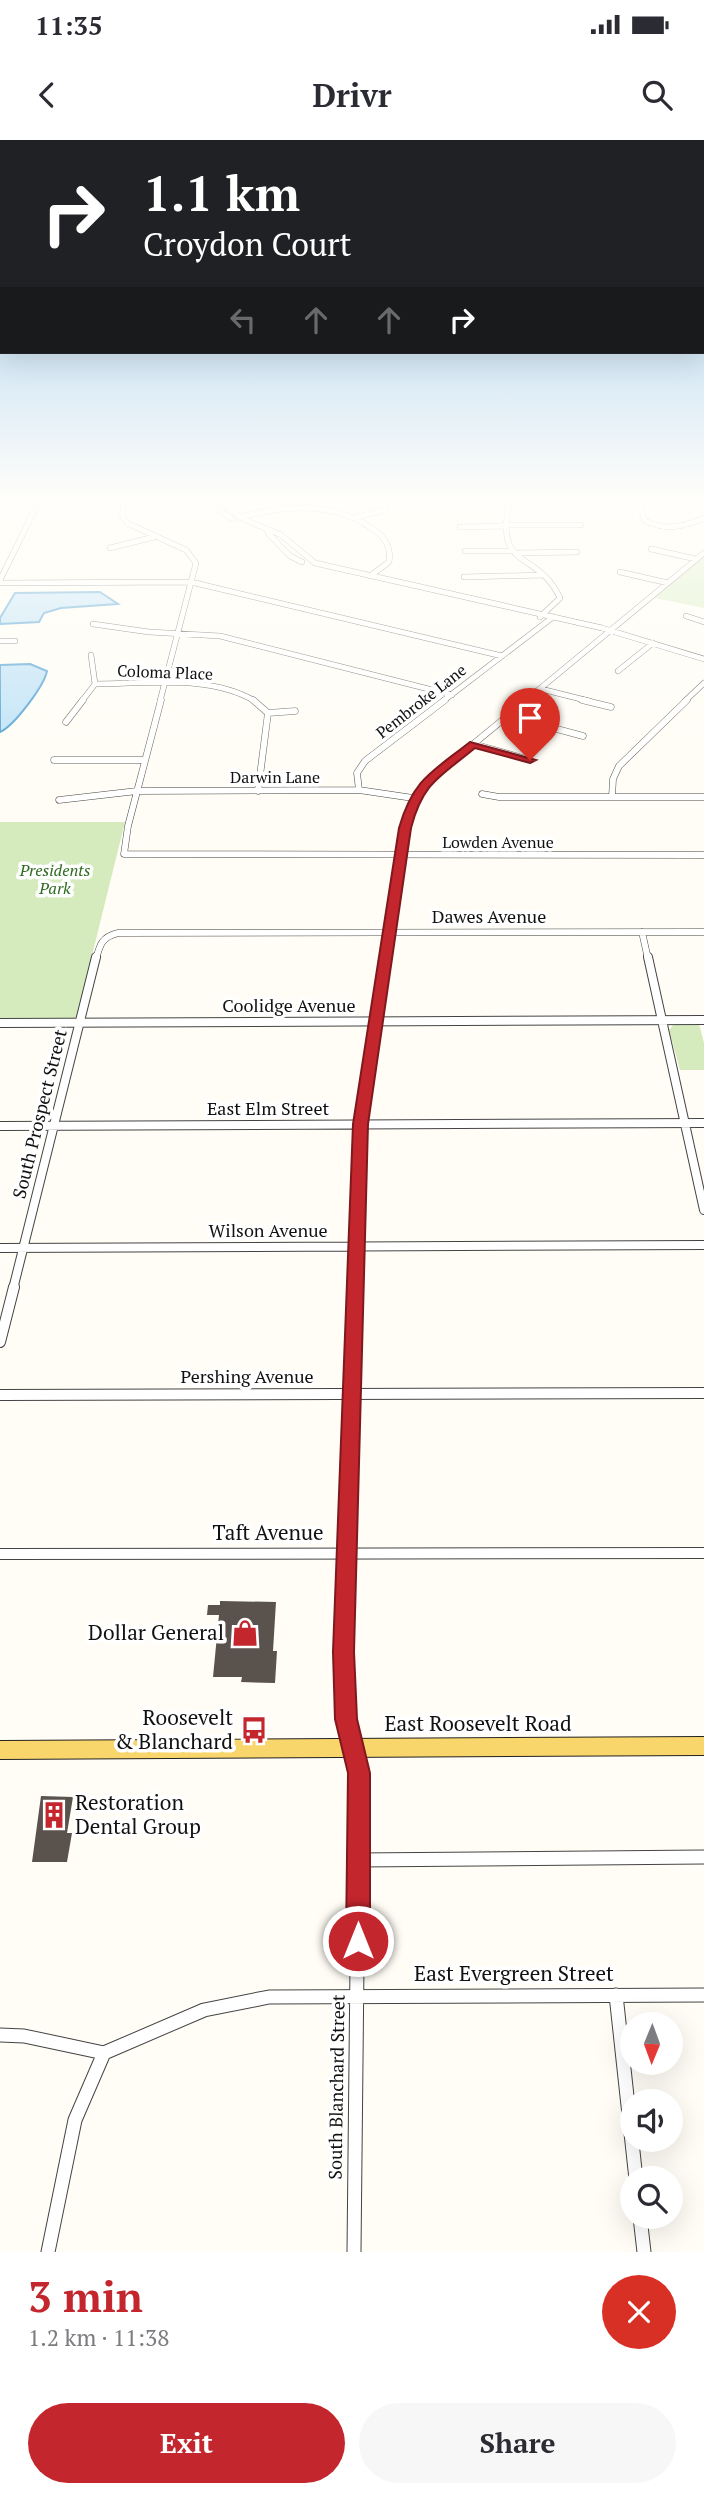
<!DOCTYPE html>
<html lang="en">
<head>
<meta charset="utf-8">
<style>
	body { margin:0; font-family:"PT Serif",serif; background:#f7f7f7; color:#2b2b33; height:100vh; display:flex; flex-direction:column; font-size:26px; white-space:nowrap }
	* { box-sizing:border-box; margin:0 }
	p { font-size:23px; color:#7c7c81 }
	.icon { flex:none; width:38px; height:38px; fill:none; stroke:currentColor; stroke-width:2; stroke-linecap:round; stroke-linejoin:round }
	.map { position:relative; height:2112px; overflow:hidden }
	.drawer { display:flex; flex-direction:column; background:#fff; flex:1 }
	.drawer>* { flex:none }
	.hud { position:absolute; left:0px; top:0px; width:705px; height:214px; box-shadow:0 7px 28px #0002; background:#202124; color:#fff; overflow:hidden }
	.needle { width:46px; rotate:181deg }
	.controls { position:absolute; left:620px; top:1872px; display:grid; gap:14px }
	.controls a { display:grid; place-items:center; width:63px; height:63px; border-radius:50%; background:#fff; box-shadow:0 7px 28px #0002; font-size:35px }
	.pin { position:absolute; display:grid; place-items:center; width:60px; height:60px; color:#fff; margin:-72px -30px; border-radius:50% 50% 50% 0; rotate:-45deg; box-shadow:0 0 7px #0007 }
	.pin .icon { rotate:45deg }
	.me { position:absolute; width:77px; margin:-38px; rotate:0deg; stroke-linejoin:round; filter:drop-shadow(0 0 5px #0008) }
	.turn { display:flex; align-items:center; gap:24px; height:147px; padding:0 28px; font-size:32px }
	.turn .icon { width:91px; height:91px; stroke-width:2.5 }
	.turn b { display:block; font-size:49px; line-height:60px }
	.lanes { display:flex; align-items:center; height:66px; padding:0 28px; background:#0003; justify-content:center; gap:35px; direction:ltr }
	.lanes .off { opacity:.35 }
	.round { display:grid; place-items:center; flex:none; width:74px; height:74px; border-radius:37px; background:#f7f7f7 }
	.summary { display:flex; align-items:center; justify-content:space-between; height:119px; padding:0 28px }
	h1 { font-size:42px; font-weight:600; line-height:52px; color:#c4262e }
	.cta { display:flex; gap:14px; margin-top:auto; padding:14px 28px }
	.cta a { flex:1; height:80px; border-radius:42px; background:#c4262e; color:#fff; font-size:28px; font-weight:600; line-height:80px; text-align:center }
	.cta a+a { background:#f7f7f7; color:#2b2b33 }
	.status { display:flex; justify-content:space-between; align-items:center; height:49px; padding:0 35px; background:#fff; direction:ltr }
	.status svg { height:19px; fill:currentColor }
	header { display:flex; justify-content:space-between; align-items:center; height:91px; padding:0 28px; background:#fff; font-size:32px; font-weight:600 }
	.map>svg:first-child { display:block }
	.green { fill:#d5ebbd }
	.water { fill:#b9e0f7; stroke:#3f96cf; stroke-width:2 }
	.building { fill:#5a524d }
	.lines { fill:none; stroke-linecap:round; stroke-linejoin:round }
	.street-far4-casing { stroke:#444; stroke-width:6 }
	.street-far3-casing { stroke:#444; stroke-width:7 }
	.street-far2-casing { stroke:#444; stroke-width:10 }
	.street-far1-casing { stroke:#444; stroke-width:12 }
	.street-casing { stroke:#444; stroke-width:15 }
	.primary-casing { stroke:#222; stroke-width:2 }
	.street-far4 { stroke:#fff; stroke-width:5 }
	.street-far3 { stroke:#fff; stroke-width:6 }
	.street-far2 { stroke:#fff; stroke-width:8 }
	.street-far1 { stroke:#fff; stroke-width:10 }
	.street { stroke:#fff; stroke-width:13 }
	.primary { fill:#f9d66b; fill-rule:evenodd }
	.route { fill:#c4262e; stroke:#7f191e; stroke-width:2 }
	.labels { text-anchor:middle; stroke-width:7; stroke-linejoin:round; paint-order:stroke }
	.far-street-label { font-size:16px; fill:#111; stroke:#fff }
	.far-park-label { font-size:16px; font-style:italic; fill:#2f6b1f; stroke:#fff }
	.street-label { font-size:18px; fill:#111; stroke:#fff }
	.near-street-label { font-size:21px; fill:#111; stroke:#fff }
	.near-poi-label { font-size:21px; fill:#111; stroke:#fff; text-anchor:end }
</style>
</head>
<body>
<div class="status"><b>11:35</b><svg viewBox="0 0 49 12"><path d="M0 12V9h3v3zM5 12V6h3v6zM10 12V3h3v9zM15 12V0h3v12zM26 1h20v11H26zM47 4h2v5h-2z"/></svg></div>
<header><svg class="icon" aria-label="back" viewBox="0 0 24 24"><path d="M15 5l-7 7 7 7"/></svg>Drivr<svg class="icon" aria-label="search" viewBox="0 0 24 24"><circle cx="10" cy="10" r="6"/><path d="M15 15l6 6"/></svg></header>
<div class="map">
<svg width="704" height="2112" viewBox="0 0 704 2112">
	<rect width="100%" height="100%" fill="#fffdf5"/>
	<!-- green -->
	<path class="green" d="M704,417V468L655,458Z
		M0,682H125L76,880L0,879Z
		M674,884H699L704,903V930H680L669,890Z"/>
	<!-- water -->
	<path class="water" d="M100,452L118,464L61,468L44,473L39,482L0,484V478L15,453Z
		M30,524L47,531C44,546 14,586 0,592V525Z"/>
	<!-- building -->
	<path class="building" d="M220,1461L276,1462L273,1511H277L275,1543L241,1542L242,1537H213L219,1475H207L208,1465H220Z
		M41,1656L73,1657L67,1693H72L67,1722H32Z"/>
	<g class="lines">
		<defs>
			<path id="street-far4" d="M125,359L122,375L127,383L186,410L196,423L160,561
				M210,359L216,368L232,379
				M219,359L239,377L281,395L315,423L602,488L704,519
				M510,359C493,433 537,408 560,458L540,477
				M573,359L574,362
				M637,359L645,381C668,391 681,387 704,378
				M638,361H692
				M458,363H509
				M240,377C285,366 330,361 370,387C383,395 392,406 389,422L370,436
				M357,377L385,370
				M504,385H581
				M460,387L504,386
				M268,393L290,416L302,422
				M110,408L154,397
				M651,409L696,419
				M465,411H513
				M515,413L577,412
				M620,432L668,443
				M464,437L543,435
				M0,440L40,359
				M0,443L191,442L502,516
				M686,476L704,482
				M93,484L149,492L220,496L452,555
				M0,501H15
				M91,515L95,544
				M618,531L653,503
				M95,544C147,544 209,534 255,561
				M541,549L589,561
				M82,561L95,544
				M443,561L553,477
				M525,561L704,413
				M685,561L704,543"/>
			<path id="street-far3" d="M161,560L128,686L124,714L704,715
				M253,560L268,573L258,651
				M582,560L611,567
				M268,573L295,571
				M508,576L583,596
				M66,582L83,560
				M473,604L530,620
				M54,620H145
				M359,650L357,633L365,621L445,560
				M482,654L499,657H704
				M612,657L613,639L619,626L687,560
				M59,660L137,651L359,650L413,658
				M642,792L648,819
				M96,819C100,804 102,797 118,793L704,792
				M386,819L413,658L427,642L527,560"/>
			<path id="street-far2" d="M648,817L704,1070
				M0,883L704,880
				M0,986L704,983
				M0,1108L704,1105
				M13,1149L96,817
				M354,1149L361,984L386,817"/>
			<path id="street-far1" d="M0,1202L14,1147
				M0,1255L704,1253
				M0,1414L704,1413
				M346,1572L344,1512L354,1147"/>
			<path id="street" d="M346,1570L359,1634L354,2112
				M358,1720L704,1717
				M616,1855L636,2039
				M0,1895L24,1896L104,1913L204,1870L269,1857L704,1855
				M640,2077L644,2112
				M48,2112L75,1980L104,1913"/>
			<path id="primary" d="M704,1597V1615L0,1619V1601Z"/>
		</defs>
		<!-- street-far4 casing -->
		<use href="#street-far4" class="street-far4-casing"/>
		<!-- street-far3 casing -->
		<use href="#street-far3" class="street-far3-casing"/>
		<!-- street-far2 casing -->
		<use href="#street-far2" class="street-far2-casing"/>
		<!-- street-far1 casing -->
		<use href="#street-far1" class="street-far1-casing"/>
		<!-- street casing -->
		<use href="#street" class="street-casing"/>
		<!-- primary casing -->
		<use href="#primary" class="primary-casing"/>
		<!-- street-far4 -->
		<use href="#street-far4" class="street-far4"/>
		<!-- street-far3 -->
		<use href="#street-far3" class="street-far3"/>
		<!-- street-far2 -->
		<use href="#street-far2" class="street-far2"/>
		<!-- street-far1 -->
		<use href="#street-far1" class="street-far1"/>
		<!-- street -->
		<use href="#street" class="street"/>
		<!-- primary -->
		<use href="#primary" class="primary"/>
	</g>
	<!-- sky -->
	<linearGradient id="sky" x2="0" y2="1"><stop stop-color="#95c6ee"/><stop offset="0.55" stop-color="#fffefa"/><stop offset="1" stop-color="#fffefa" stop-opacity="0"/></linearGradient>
	<rect width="704" height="655" fill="url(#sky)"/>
	<!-- route -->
	<path class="route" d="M470,602L536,620L530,623L475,608C440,637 423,642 411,688L368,984L354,1512L357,1579L370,1633V1801L366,1810L358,1813L349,1810L346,1801L348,1633L335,1579L333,1512L353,984L399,688C413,639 432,632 470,602Z"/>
	<!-- icons -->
	<defs>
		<symbol id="shop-bare" viewBox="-9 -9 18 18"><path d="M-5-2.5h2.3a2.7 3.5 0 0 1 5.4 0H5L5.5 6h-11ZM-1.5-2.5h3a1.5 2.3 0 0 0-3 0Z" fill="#c4262e" stroke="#fff" stroke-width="2.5" paint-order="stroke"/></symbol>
		<symbol id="bus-bare" viewBox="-9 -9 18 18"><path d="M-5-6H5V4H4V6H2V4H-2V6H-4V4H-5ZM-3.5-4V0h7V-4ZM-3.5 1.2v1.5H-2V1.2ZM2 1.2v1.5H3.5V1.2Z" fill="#c4262e" stroke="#fff" stroke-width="2.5" paint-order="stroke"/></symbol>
		<symbol id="building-bare" viewBox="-9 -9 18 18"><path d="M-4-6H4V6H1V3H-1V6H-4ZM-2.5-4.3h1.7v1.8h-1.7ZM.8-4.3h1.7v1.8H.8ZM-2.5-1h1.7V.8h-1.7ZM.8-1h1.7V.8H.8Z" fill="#c4262e" stroke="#fff" stroke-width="2.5" paint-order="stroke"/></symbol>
	</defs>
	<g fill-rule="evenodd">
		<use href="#shop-bare" x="226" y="1474" width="38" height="38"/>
		<use href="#bus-bare" x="235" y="1571" width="38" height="38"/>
		<use href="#building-bare" x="35" y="1656" width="38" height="38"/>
	</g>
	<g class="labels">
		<!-- far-street labels -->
		<g class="far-street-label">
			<text transform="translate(165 532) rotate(2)" y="6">Coloma Place</text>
			<text transform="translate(421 561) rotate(-38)" y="6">Pembroke Lane</text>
			<text x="275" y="643">Darwin Lane</text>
			<text x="498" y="708">Lowden Avenue</text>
		</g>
		<!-- far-park labels -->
		<g class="far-park-label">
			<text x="55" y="736">Presidents<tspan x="55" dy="18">Park</tspan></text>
		</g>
		<!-- street labels -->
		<g class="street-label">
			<text x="489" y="783">Dawes Avenue</text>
			<text x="289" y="872">Coolidge Avenue</text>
			<text x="268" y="975">East Elm Street</text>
			<text transform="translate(40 974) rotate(-76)" y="6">South Prospect Street</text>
			<text x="268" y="1097">Wilson Avenue</text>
			<text x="247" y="1243">Pershing Avenue</text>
			<text transform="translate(337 1947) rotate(-89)" y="6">South Blanchard Street</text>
		</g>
		<!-- near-street labels -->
		<g class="near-street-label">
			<text x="268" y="1400">Taft Avenue</text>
			<text x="478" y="1591">East Roosevelt Road</text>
			<text x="514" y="1841">East Evergreen Street</text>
		</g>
		<!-- near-poi labels -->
		<g class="near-poi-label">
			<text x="224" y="1500">Dollar General</text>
			<text x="233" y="1585">Roosevelt<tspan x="233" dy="24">&amp; Blanchard</tspan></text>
			<text x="75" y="1670" text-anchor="start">Restoration<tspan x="75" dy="24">Dental Group</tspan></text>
		</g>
	</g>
</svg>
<div class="controls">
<a><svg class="needle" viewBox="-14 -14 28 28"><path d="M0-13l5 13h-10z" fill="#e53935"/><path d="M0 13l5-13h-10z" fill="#7c7c81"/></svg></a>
<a><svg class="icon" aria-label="sound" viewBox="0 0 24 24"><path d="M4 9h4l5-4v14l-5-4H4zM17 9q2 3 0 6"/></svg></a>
<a><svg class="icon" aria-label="search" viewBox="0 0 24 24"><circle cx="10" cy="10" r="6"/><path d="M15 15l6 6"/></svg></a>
</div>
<div class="pin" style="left:530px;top:620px;background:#d93025"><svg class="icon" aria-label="arrive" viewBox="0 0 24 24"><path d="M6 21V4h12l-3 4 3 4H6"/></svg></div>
<svg class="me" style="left:358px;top:1801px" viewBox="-20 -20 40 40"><circle r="17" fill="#c4262e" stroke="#fff" stroke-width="3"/><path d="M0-11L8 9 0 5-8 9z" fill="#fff"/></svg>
<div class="hud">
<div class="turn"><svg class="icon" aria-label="right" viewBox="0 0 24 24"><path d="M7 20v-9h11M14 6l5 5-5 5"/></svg><div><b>1.1 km</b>Croydon Court</div></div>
<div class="lanes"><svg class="icon off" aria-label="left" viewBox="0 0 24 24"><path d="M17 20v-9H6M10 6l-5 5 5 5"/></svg><svg class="icon off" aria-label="ahead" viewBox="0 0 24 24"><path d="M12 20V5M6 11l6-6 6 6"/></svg><svg class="icon off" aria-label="ahead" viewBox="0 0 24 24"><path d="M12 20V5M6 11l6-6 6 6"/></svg><svg class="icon" aria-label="right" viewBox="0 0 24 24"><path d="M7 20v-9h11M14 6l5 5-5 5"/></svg></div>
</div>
</div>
<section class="drawer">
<div class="summary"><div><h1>3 min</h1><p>1.2 km · 11:38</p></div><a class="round" style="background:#d93025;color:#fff"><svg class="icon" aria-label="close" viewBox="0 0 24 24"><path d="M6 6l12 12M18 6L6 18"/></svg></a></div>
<div class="cta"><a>Exit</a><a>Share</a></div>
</section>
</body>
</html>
